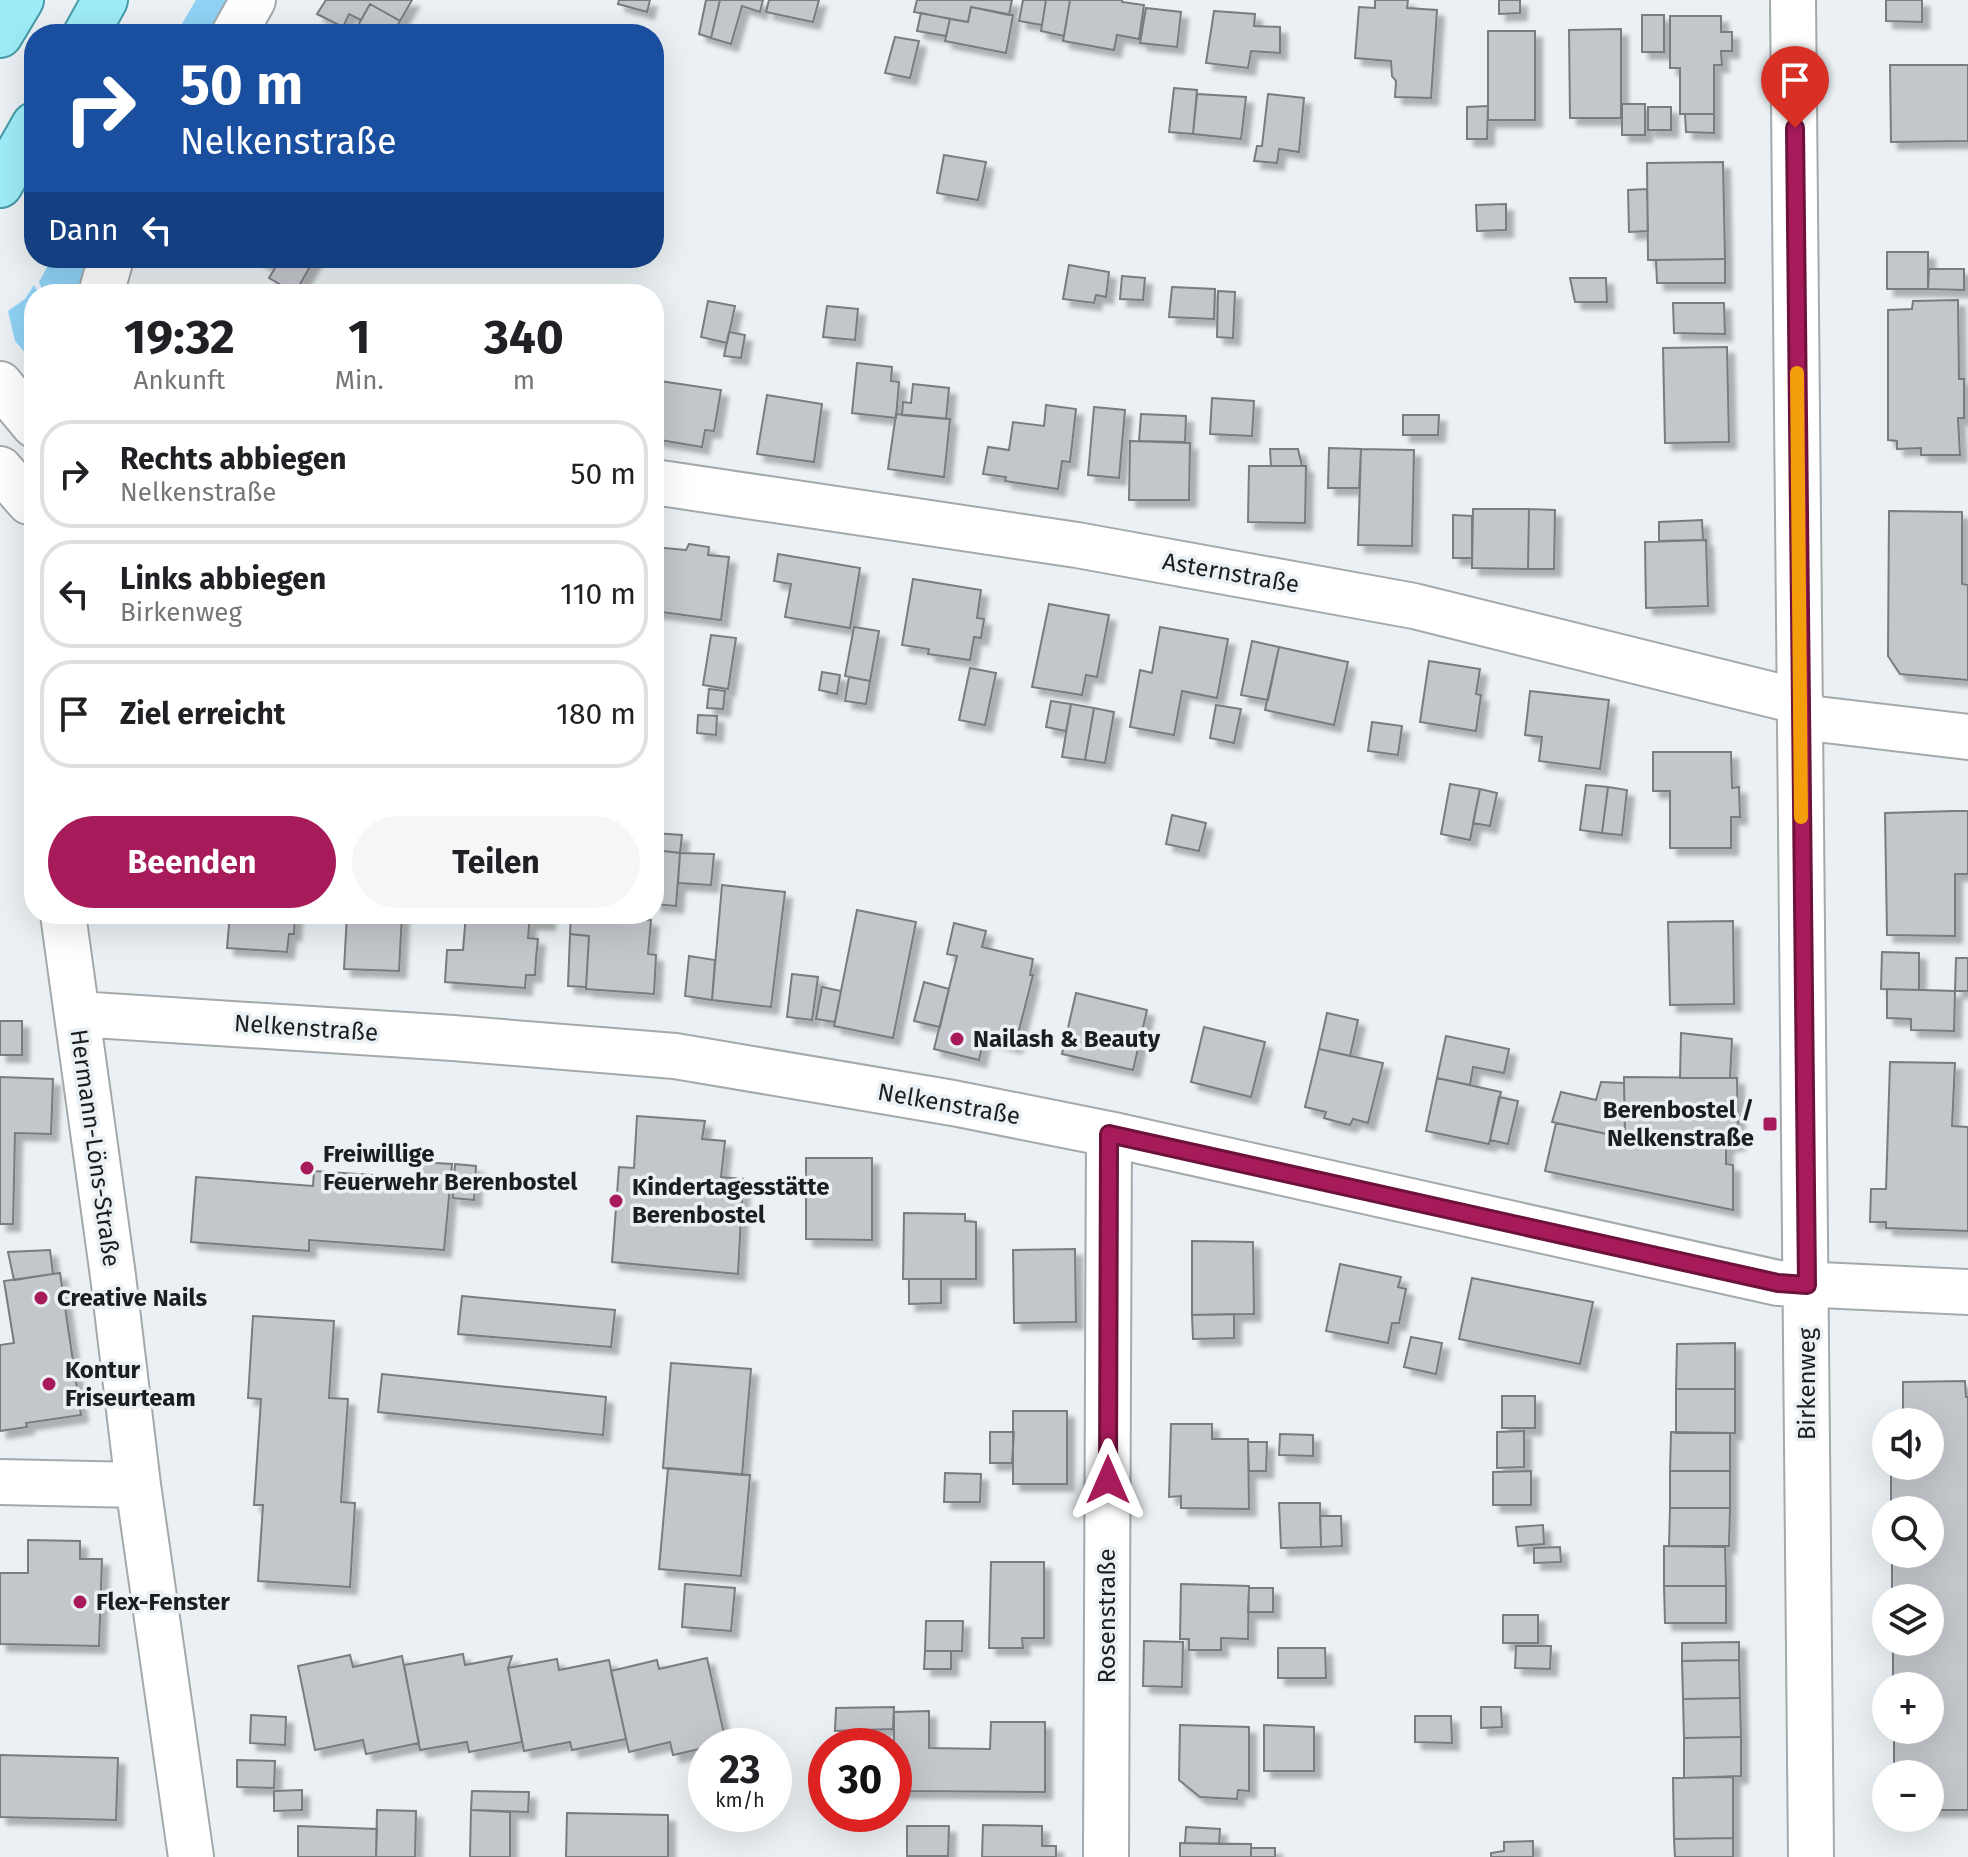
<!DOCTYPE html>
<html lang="de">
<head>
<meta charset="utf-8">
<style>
	body { margin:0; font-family:"Fira Sans",sans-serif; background:#f6f6f6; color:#202124; height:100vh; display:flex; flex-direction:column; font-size:30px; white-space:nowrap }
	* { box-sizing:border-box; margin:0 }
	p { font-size:26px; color:#757577 }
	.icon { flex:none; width:44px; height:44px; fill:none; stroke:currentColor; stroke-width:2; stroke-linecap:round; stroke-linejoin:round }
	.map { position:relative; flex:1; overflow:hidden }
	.side { position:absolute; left:24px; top:284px; width:640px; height:640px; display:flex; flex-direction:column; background:#fff; border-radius:32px; box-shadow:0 8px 32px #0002 }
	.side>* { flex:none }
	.hud { position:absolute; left:24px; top:24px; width:640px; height:244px; border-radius:32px; box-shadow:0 8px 32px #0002; background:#1a4fa0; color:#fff; overflow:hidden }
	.tools { position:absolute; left:1872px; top:1408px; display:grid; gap:16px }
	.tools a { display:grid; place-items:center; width:72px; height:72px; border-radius:50%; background:#fff; box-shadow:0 8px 32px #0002; font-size:40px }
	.speed { position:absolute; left:688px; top:1728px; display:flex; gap:16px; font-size:40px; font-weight:700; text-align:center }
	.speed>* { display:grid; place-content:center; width:104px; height:104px; border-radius:50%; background:#fff; box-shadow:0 8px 32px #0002; line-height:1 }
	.speed small { font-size:20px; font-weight:400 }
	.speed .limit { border:12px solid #d22; background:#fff; color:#111 }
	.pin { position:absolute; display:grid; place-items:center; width:68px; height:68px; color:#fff; margin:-82px -34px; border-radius:50% 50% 50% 0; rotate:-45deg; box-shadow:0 0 8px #0007 }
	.pin .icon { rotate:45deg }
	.me { position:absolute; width:88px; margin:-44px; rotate:0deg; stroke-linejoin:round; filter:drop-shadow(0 0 6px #0008) }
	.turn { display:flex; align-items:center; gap:28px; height:168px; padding:0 24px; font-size:36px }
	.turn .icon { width:104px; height:104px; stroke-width:2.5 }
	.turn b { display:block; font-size:56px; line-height:68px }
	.then { display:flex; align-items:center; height:76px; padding:0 24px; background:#0003; gap:16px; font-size:30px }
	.eta { display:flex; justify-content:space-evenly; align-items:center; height:136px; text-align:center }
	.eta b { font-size:48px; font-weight:700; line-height:56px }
	.primary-button { display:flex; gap:16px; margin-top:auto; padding:16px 24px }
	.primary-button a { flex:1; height:92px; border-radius:48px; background:#a81b5b; color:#fff; font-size:32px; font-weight:700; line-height:92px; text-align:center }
	.primary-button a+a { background:#f6f6f6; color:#202124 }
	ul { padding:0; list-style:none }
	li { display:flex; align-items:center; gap:24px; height:108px; margin:0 16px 12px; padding:0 8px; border:4px solid #e0e0e0; border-radius:32px }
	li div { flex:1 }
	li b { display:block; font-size:30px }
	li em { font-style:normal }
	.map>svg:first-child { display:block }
	.green { fill:#8fd2f5 }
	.building { fill:#c3c6cb; stroke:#797b80; stroke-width:2; filter:url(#shadow) }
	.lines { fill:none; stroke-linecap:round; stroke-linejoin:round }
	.minor-casing { stroke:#a4a9ab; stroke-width:48 }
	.major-casing { stroke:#459ca8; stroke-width:48 }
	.minor { stroke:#fff; stroke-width:44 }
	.major { stroke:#9decf7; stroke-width:44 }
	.route-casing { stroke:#6d123b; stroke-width:20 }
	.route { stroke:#a81b5b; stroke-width:14 }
	.slow { stroke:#f59e0b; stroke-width:14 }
	.poi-dot { fill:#a81b5b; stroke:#eaf0f3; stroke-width:3 }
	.labels { text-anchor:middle; stroke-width:7; stroke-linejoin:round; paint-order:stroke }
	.street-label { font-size:24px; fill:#1b1d1e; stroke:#eaf0f3 }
	.poi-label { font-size:24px; font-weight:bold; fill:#1b1d1e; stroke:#eaf0f3; text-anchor:start }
</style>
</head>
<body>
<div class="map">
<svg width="1968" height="1857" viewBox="0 0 1968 1857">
	<defs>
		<filter id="shadow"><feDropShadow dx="7" dy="7" stdDeviation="2" flood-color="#0004"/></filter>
	</defs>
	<rect width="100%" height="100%" fill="#eaf0f3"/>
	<!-- green -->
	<path class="green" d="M196,0H235L216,34H176Z
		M52,258H91L84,271L79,294H44L39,282Z
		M34,285L39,294H34V363L15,341L8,311L25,299Z"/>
	<!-- building -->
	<path class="building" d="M326,0H412L400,21L370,4L361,20L349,14L343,27L317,14Z
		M619,0H650L647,12L618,4Z
		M706,0H720L711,38L699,34Z
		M720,0H763L760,12L742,6L731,44L711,38Z
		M769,0H819L813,22L766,12Z
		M917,0H1012L1009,15L971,7L968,22L914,12Z
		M1023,0H1046L1042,25L1019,21Z
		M1046,0H1070L1064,36L1041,31Z
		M1070,0H1122V2L1144,5L1139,39L1117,35L1114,50L1063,41Z
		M1375,0H1408L1407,8L1437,10L1431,98L1395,97L1396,81L1392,76L1391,61L1355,58L1359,7L1375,8Z
		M1499,0H1520V13L1499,14Z
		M1886,0H1922V22L1886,21Z
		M370,4L400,21L393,34H360L355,31Z
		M971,7L1013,15L1006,53L945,41L950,19L968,22Z
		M1146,8L1181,12L1177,47L1140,43Z
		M1214,11L1255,14L1254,26L1280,27V53L1251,51L1248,68L1206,63Z
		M921,13L950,19L946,36L917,31Z
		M1642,15H1664V52H1642Z
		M1670,16H1721V32H1732V51H1721L1722,65H1714V114H1680V68H1670Z
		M1621,29V118H1570L1569,30Z
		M1488,31H1535V120H1488Z
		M895,37L919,41L910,78L885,73Z
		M1890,65H1968V141L1891,142Z
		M1174,88L1197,90L1193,134L1169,132Z
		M1197,94L1246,97L1241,139L1193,134Z
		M1268,94L1304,98L1299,152L1279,149L1277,163L1254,161L1257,146H1262Z
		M1622,104H1645V135H1622Z
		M1488,106L1487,139H1467V107Z
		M1648,107H1671V130H1648Z
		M1685,114H1714V133L1686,132Z
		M944,155L986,162L978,200L937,193Z
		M1723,162L1725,259L1648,260L1647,163Z
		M1647,189L1648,231L1629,232L1628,190Z
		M1506,204V230L1477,231L1476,205Z
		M1887,252H1928V289H1887Z
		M256,258H315L295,293L269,278L275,268Z
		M1725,259V283H1657L1656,260Z
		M1069,265L1109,272L1106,297L1096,295L1094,303L1063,299Z
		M1929,269H1964V290L1928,289Z
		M1122,276L1145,278L1143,300L1120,299Z
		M1570,278H1606L1607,302H1575Z
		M1172,287L1215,289L1214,319L1169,317Z
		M1218,291L1235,292L1233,338L1217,337Z
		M501,293V294H354Z
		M1958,300L1959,379H1964V418H1958L1960,455H1921V448L1897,449V441L1888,440V310L1912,309L1913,301Z
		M708,301L735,306L727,343L701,337Z
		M1673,303H1724L1725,334L1674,333Z
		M827,306L858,309L855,340L823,337Z
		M729,332L745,335L741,358L724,356Z
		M1727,347L1729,442L1665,443L1663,348Z
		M857,363L892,367L891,381L899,382L896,418L852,413Z
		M660,381L721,390L714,431L705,430L702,447L654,439Z
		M913,384L949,388L946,419L902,415L903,402L911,403Z
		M767,395L822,404L814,462L757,454Z
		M1212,398L1254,401L1252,436L1210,434Z
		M1046,405L1076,409L1070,462L1062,461L1058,489L1005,481L1006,477L983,474L988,447L1009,450L1013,422L1044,426Z
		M1094,407L1125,410L1119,478L1088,475Z
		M896,414L950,419L944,477L888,469Z
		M1141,414L1186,416L1185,442L1139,441Z
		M1403,415H1439L1438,435H1403Z
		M1130,441L1190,443L1189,500H1129Z
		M1329,448L1361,449L1359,488H1328Z
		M1270,449H1298L1302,466H1271Z
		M1361,449L1414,450L1412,546L1358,545Z
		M1249,466H1306L1305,523L1248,522Z
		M1473,509H1529L1528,569L1472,568Z
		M1529,509L1555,510L1554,569H1528Z
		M1889,511L1962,512V584L1968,585V680L1900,674L1888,656Z
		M1453,515L1472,516V558H1453Z
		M1702,520L1703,540L1659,541V522Z
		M1706,540L1708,606L1646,608L1645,542Z
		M689,544L709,547L708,555L729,557L721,620L654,611V547L686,550Z
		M778,554L860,568L850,628L785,617L791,584L774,581Z
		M913,579L981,590L977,618L984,619L981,638L974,637L970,660L928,654L929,649L902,645Z
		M1049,604L1109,615L1097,677L1086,675L1082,695L1032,687Z
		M854,627L879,631L870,681L845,676Z
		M1160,627L1228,639L1217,698L1182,691L1174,735L1130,727L1140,670L1152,673Z
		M711,635L736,638L728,689L703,685Z
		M1252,641L1279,647L1268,700L1241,695Z
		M1279,647L1348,662L1334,725L1265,710Z
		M1429,661L1480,669L1476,694L1481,695L1476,731L1420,722Z
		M970,668L996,673L985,725L959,720Z
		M822,672L840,675L837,694L819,690Z
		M849,677L870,681L866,704L845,701Z
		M709,689L725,691L723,709L707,708Z
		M1530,691L1609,700L1600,769L1539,761L1542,737L1525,735Z
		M1051,701L1071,704L1066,731L1046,727Z
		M1071,704L1094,708L1085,760L1062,757Z
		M1216,705L1241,709L1234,743L1210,738Z
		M1094,708L1114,712L1105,763L1085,760Z
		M698,715L717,716L716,735L697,733Z
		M1372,722L1402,726L1398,755L1368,751Z
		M1653,752H1731L1732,788L1739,787L1740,817H1731V848H1670V791H1653Z
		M1450,784L1480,789L1470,840L1441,834Z
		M1586,785L1608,787L1602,833L1580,830Z
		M1608,787L1627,790L1622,835L1602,833Z
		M1480,789L1497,793L1490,826L1473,823Z
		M1954,811H1968V874H1955V936L1887,935L1885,813Z
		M1172,815L1206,823L1199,851L1166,844Z
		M654,833L682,835L680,853L654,850Z
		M654,850L680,853L676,906L654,904Z
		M680,853L714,854L711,885L678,883Z
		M722,885L785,892L771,1007L712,1000Z
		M857,910L916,922L893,1038L834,1026Z
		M230,914H295L294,934H289L287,952L227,948Z
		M347,914H402L399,971L344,969Z
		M466,914H530L528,938L538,939L536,958L535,975H526L525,988L445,982L447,950H463Z
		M530,914H548V923L529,922Z
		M571,914H604L651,920L648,954L656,955L654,994L586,989L589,936L570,934Z
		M1733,921L1734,1004L1670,1005L1668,922Z
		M954,923L986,931L982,947L1033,959L1030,975H1033L1015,1046L984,1038L979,1060L934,1049L957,956L947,954Z
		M570,934L589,936L586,987L568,986Z
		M1882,952L1919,953V990L1881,989Z
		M689,956L715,960L712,1000L685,996Z
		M1956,958H1968V991H1955Z
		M792,974L818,977L812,1020L787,1017Z
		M924,982L949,989L940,1027L914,1021Z
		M822,987L841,991L835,1022L816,1019Z
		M1887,989L1955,991L1954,1031L1911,1030V1019L1887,1018Z
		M1076,993L1147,1010L1133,1070L1062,1054Z
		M1327,1013L1358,1020L1350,1056L1319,1049Z
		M0,1021H22V1055H0Z
		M1204,1027L1265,1042L1251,1097L1191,1082Z
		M1681,1033L1732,1039L1730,1078H1680Z
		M1446,1036L1509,1049L1504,1073L1473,1067L1470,1085L1437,1078Z
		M1319,1049L1383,1063L1368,1123L1353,1119L1350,1125L1338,1122L1324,1118L1326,1112L1305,1107Z
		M1890,1062L1955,1063L1952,1126L1968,1127V1231L1886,1228V1222H1870L1871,1189H1886Z
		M0,1077L53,1079L51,1134L15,1133L13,1224H0Z
		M1624,1077L1737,1078L1738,1143L1726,1145V1164L1733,1165V1210L1545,1171L1556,1123L1625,1138Z
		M1437,1078L1501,1092L1489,1144L1426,1131Z
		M1601,1082L1624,1083L1625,1138L1552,1122L1561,1092L1596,1100Z
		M1499,1097L1518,1101L1508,1144L1490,1140Z
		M637,1116L705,1121L702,1139L725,1141L721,1177L743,1179L738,1274L612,1262L619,1167L634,1168Z
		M806,1158H872V1240L806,1239Z
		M419,1162L452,1164L444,1250L309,1240V1251L191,1242L196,1177L313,1186L314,1171L418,1178Z
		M455,1164L476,1166L474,1200L453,1198Z
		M904,1213L965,1214V1221L976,1222V1279H903Z
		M1192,1241L1253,1242L1254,1314L1192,1315Z
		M1075,1249L1076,1322L1014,1323L1013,1250Z
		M50,1250L53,1274L14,1280L8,1252Z
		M1340,1264L1401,1277L1398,1287L1406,1289L1399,1323H1392L1388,1343L1326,1331Z
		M60,1273L81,1415L26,1423L27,1427L0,1431V1345L14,1343L4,1281Z
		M1472,1278L1593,1302L1580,1364L1459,1339Z
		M909,1279H941V1303L909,1304Z
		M462,1296L615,1310L611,1347L458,1334Z
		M1234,1314V1338L1193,1339L1192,1315Z
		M253,1316L334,1321L329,1398L348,1399L341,1502L355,1503L350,1587L258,1581L263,1505H254L261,1399L248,1398Z
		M1411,1337L1442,1343L1436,1374L1404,1367Z
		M1735,1343V1389H1676L1677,1344Z
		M671,1363L751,1369L742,1475L663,1468Z
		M382,1374L606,1397L603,1435L378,1412Z
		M1965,1381L1966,1397H1968V1810H1930V1774H1894V1730H1930V1686H1893V1642H1930V1598H1892V1554H1930V1510H1891V1466H1930V1422H1890V1416H1903V1382Z
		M1676,1389H1735V1433H1676Z
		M1502,1396H1535V1428H1502Z
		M1013,1411H1067V1484H1013Z
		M1171,1424H1212V1439H1248L1249,1509L1181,1508V1496L1169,1497Z
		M1524,1431V1467L1497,1468V1432Z
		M990,1432H1014L1012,1463H990Z
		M1671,1432L1730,1433V1471H1670Z
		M1280,1434L1313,1435V1456L1279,1455Z
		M1248,1442H1267L1266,1471H1249Z
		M668,1468L750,1475L741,1576L659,1569Z
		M1531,1471V1505H1493V1472Z
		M1670,1471H1730V1508H1670Z
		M945,1473L981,1474L980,1502H944Z
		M1279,1503H1320L1321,1547L1281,1548Z
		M1670,1508H1730L1729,1546H1669Z
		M1320,1516H1341L1342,1546L1321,1547Z
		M1543,1525L1544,1544L1518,1546L1516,1527Z
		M28,1540L80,1541V1559H102L99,1646L0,1644V1573H28Z
		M1664,1546L1725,1547L1726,1586H1664Z
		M1560,1547L1561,1562L1534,1563V1548Z
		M991,1562H1044V1638H1022L1023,1648H989Z
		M685,1584L735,1588L731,1631L682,1627Z
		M1181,1584L1249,1586L1248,1639L1221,1638V1650H1189V1639H1180Z
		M1664,1586H1726V1623H1665Z
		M1249,1588H1273V1612H1248Z
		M1503,1615H1538V1643H1503Z
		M926,1621H963L962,1651H925Z
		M1144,1641L1183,1642L1182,1687L1143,1686Z
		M1739,1642V1660L1682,1661V1643Z
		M1516,1646H1551L1550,1669L1515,1668Z
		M1278,1648H1325L1326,1678H1278Z
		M925,1651H951V1669H924Z
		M463,1654L465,1665L512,1656L508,1668L522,1742L469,1752L467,1742L420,1750L404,1665Z
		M350,1655L353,1667L402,1656L419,1743L366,1754L363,1740L315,1750L298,1666Z
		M707,1658L726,1743L673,1755L670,1742L629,1752L611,1671L657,1660L659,1669Z
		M557,1659L559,1670L609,1660L626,1739L572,1750L570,1742L524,1751L508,1668Z
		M1739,1660L1740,1698L1683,1699L1682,1661Z
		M1740,1698L1741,1737L1684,1738L1683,1699Z
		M894,1707L893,1729L835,1731L836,1708Z
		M1481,1707H1501L1502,1727L1481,1728Z
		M929,1711V1748L990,1749L991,1722H1045V1792L894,1791V1712Z
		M251,1715L286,1717L285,1745L250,1743Z
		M1415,1716H1451L1452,1743L1415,1742Z
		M1180,1725L1249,1727V1791L1238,1790L1237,1799L1200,1797L1179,1780Z
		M1264,1725L1314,1727V1771H1264Z
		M1741,1737V1776L1684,1778V1738Z
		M0,1755L118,1758L116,1820L0,1817Z
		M237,1760L275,1761L274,1788L237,1787Z
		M1733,1777V1838L1674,1839L1673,1778Z
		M302,1790V1810L274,1811V1791Z
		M472,1791L529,1792L528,1812L471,1810Z
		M377,1810L416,1811L415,1857H376Z
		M471,1810L510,1812V1857H470Z
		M567,1813L668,1815V1857H566Z
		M983,1825L1042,1826V1846H1056V1857H982Z
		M298,1826L377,1829L376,1857H298Z
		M907,1826H949L948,1856H907Z
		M1186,1827L1220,1829L1219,1844L1185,1843Z
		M1733,1838V1857H1675L1674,1839Z
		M1533,1841V1857H1491V1853L1504,1851V1842Z
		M1180,1843L1251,1844V1857H1180Z
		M1251,1848H1275V1857H1251Z"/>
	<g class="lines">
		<defs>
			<path id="minor" d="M1793,0L1811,1857
				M234,34L253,0
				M101,294L111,258
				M0,384L34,425
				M0,469L29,502L34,503
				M654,482L1077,545L1414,606L1801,702
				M1800,717L1968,737
				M63,914L113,1276L138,1485L191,1857
				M77,1014L453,1038L675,1056L953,1103L1109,1134L1778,1283L1968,1292
				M0,1482L138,1485
				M1106,1857L1109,1134"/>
			<path id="major" d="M86,34L105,0
				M0,35L21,0
				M0,185L34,125"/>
		</defs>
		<!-- minor casing -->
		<use href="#minor" class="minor-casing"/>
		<!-- major casing -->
		<use href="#major" class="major-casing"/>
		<!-- minor -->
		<use href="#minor" class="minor"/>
		<!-- major -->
		<use href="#major" class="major"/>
	</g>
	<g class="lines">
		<defs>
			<path id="route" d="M1108,1480L1109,1134L1778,1283L1807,1285L1795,128"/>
		</defs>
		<!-- route casing -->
		<use href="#route" class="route-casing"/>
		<!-- route -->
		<use href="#route" class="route"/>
		<!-- slow -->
		<path class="slow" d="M1797,373L1801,817"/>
	</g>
	<!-- markers -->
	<g class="poi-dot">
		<circle cx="957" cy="1039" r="8"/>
		<rect x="1762" y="1116" width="16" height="16" rx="4"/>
		<circle cx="307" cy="1168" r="8"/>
		<circle cx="616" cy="1201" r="8"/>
		<circle cx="41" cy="1298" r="8"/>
		<circle cx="49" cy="1384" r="8"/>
		<circle cx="80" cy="1602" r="8"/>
	</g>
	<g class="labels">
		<!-- street labels -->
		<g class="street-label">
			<text transform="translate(1231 573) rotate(10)" y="8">Asternstraße</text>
			<text transform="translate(306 1028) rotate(4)" y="8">Nelkenstraße</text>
			<text transform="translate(949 1104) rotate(10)" y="8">Nelkenstraße</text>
			<text transform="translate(95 1148) rotate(82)" y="8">Hermann-Löns-Straße</text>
			<text transform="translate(1807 1384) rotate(-90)" y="8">Birkenweg</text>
			<text transform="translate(1107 1616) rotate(-90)" y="8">Rosenstraße</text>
		</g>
		<!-- poi labels -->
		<g class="poi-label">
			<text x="973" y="1047">Nailash &amp; Beauty</text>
			<text x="1754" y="1118" text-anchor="end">Berenbostel /<tspan x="1754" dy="28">Nelkenstraße</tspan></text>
			<text x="323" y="1162">Freiwillige<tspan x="323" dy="28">Feuerwehr Berenbostel</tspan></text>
			<text x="632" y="1195">Kindertagesstätte<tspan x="632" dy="28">Berenbostel</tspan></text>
			<text x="57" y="1306">Creative Nails</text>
			<text x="65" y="1378">Kontur<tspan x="65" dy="28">Friseurteam</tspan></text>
			<text x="96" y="1610">Flex-Fenster</text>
		</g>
	</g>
</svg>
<div class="tools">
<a><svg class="icon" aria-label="sound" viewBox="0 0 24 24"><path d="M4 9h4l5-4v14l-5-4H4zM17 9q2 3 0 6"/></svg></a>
<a><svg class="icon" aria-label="search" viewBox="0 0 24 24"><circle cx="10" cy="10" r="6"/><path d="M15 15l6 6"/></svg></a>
<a><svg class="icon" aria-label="layers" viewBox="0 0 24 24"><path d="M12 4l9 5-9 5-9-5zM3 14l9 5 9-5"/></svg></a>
<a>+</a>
<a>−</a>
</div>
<div class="speed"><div>23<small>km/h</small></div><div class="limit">30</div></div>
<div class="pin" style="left:1795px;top:128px;background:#d93025"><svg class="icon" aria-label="arrive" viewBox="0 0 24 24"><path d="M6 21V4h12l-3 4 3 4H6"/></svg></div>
<svg class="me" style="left:1108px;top:1480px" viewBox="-20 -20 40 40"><path d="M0-17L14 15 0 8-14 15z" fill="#a81b5b" stroke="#fff" stroke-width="4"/></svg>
<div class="hud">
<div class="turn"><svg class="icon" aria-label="right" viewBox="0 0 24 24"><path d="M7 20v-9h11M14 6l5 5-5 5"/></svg><div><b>50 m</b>Nelkenstraße</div></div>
<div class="then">Dann<svg class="icon" aria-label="left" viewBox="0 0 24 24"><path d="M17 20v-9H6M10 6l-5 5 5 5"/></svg></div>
</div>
<section class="side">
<div class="eta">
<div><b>19:32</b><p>Ankunft</p></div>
<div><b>1</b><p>Min.</p></div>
<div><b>340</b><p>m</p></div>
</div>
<ul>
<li><svg class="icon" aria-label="right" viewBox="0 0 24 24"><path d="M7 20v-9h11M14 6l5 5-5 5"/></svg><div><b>Rechts abbiegen</b><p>Nelkenstraße</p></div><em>50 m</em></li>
<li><svg class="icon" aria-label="left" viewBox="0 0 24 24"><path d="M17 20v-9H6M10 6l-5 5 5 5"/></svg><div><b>Links abbiegen</b><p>Birkenweg</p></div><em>110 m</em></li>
<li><svg class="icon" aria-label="arrive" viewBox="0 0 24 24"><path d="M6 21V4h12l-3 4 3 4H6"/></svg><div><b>Ziel erreicht</b></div><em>180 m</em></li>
</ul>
<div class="primary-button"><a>Beenden</a><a>Teilen</a></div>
</section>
</div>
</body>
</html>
